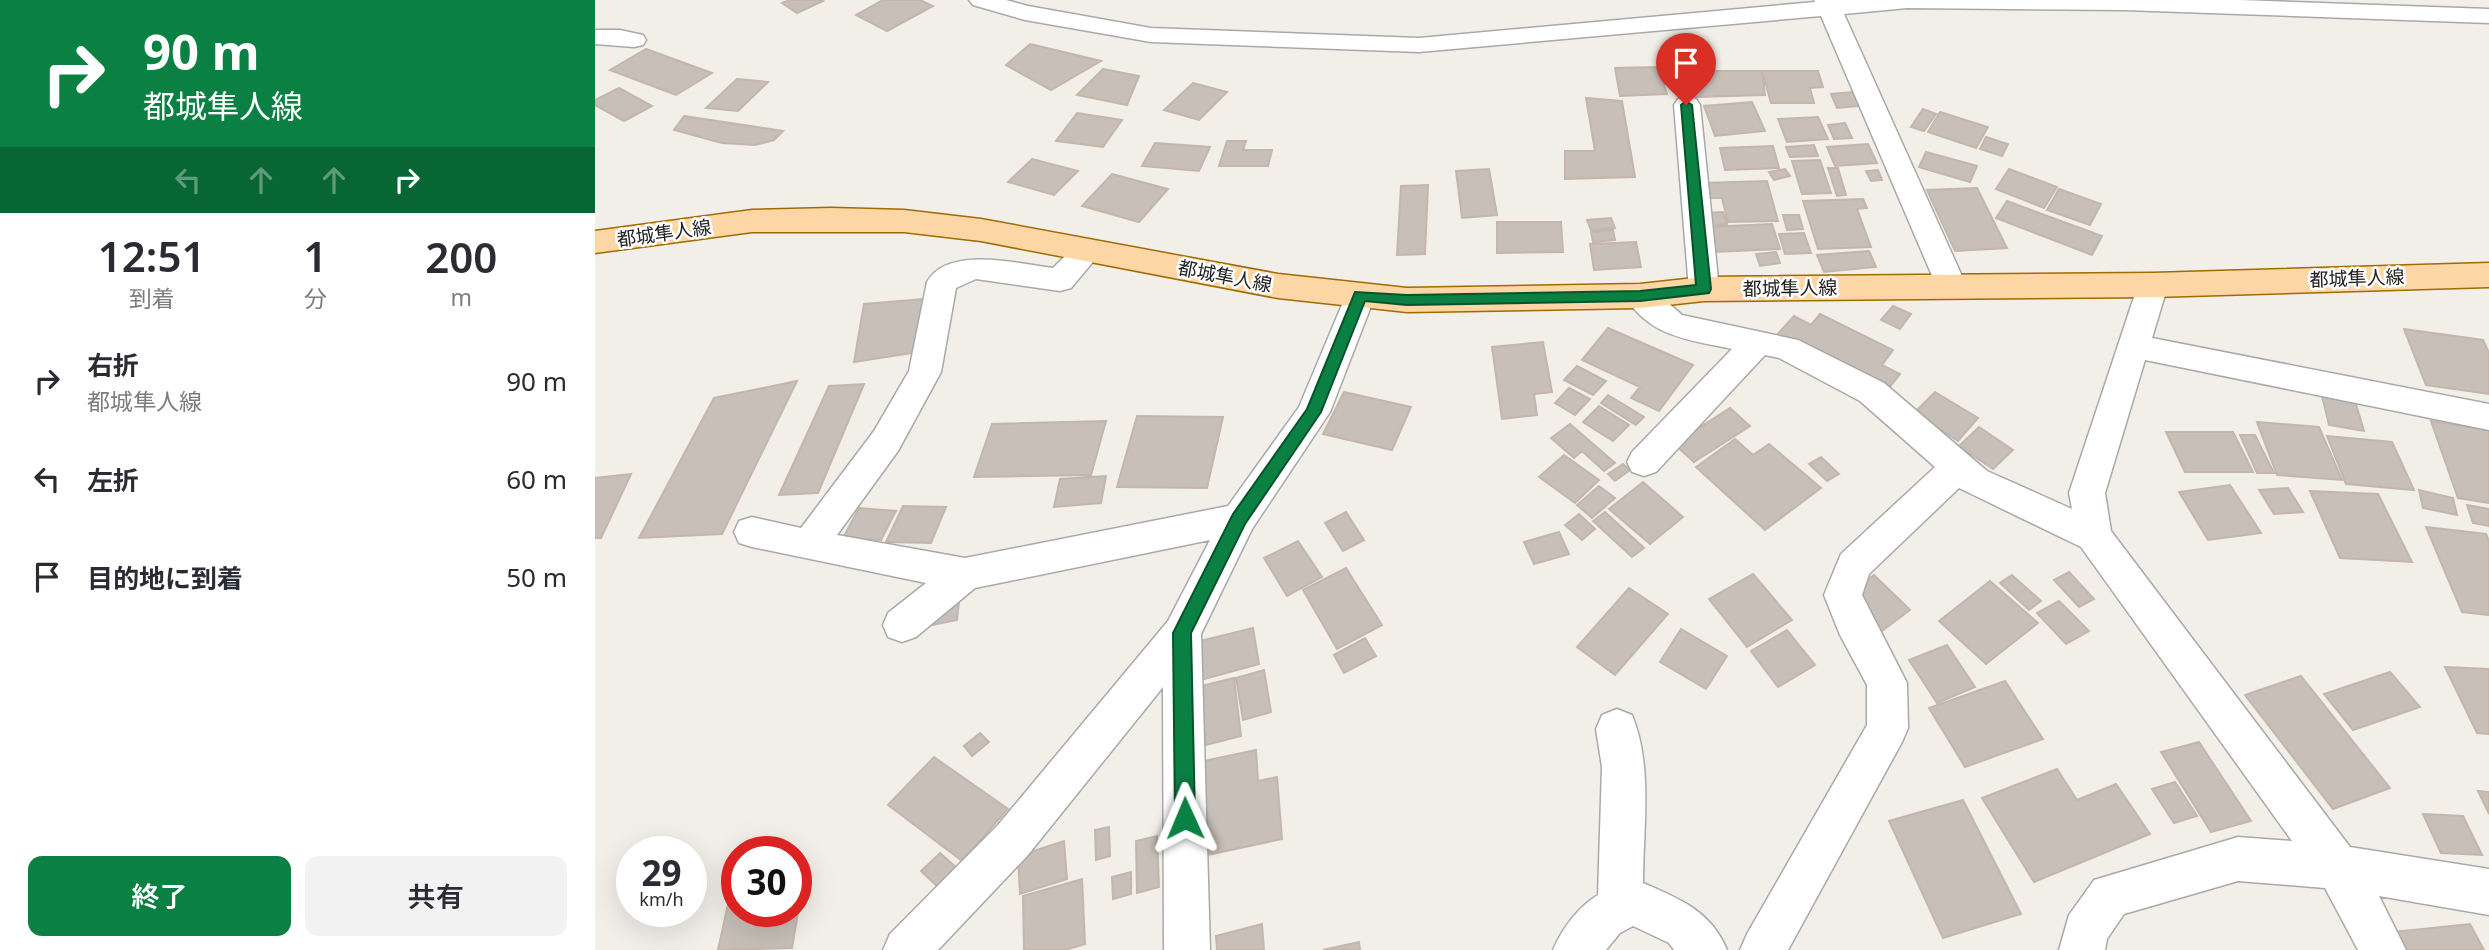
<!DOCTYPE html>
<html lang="ja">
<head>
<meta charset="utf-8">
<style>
	body { margin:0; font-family:"Noto Sans","Noto Sans JP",sans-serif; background:#f2f2f3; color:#2b2b33; height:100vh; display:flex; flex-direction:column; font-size:26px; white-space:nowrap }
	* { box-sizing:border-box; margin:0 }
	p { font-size:23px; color:#7c7c81 }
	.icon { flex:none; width:38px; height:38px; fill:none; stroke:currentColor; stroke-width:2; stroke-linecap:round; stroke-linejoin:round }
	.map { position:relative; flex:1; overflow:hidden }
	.drawer { display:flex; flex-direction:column; background:#fff; width:595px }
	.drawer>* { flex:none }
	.guide { background:#0b8043; color:#fff; overflow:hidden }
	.speed { position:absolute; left:21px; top:836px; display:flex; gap:14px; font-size:35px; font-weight:700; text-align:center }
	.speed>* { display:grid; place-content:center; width:91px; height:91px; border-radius:50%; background:#fff; box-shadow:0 7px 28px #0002; line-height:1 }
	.speed small { font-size:18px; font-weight:400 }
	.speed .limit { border:10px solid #d22; background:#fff; color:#111 }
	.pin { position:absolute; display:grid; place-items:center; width:60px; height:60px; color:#fff; margin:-72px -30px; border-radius:50% 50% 50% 0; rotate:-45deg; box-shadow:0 0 7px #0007 }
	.pin .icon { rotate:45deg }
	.me { position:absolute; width:77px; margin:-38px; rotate:359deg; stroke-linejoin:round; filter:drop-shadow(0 0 5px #0008) }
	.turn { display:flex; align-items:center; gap:24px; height:147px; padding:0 28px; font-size:32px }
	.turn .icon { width:91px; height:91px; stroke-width:2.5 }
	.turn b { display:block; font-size:49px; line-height:60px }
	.lanes { display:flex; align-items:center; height:66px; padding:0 28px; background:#0003; justify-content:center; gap:35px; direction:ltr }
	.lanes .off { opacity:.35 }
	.eta { display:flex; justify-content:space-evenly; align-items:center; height:119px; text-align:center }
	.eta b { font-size:42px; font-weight:600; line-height:49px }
	.cta { display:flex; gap:14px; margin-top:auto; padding:14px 28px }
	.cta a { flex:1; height:80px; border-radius:14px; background:#0b8043; color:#fff; font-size:28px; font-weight:600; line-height:80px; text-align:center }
	.cta a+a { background:#f2f2f3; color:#2b2b33 }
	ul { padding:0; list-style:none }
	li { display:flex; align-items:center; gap:21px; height:98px; padding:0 28px }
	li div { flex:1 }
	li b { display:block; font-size:26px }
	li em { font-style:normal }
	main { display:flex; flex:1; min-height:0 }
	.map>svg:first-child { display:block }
	.building { fill:#c7bfb8; stroke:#c4b6ab; stroke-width:2 }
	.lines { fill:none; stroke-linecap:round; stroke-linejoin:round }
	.street-casing { stroke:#a9a9a9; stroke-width:3 }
	.primary-casing { stroke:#a06b00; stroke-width:3 }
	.street { fill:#fff; fill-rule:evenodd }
	.primary { fill:#fcd6a4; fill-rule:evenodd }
	.route { fill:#0b8043; stroke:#07532c; stroke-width:2 }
	.labels { text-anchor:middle; stroke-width:5; stroke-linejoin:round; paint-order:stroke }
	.street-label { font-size:19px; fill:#222; stroke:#fff }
</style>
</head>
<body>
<main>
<section class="drawer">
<div class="guide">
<div class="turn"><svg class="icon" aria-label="right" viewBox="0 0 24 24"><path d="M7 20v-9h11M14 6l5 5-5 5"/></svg><div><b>90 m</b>都城隼人線</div></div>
<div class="lanes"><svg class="icon off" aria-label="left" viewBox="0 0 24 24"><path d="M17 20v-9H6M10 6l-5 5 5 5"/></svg><svg class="icon off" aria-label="ahead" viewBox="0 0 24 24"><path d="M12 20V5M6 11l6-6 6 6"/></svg><svg class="icon off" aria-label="ahead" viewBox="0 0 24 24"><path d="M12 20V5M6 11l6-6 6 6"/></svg><svg class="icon" aria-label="right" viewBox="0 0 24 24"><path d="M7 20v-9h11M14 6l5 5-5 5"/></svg></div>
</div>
<div class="eta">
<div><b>12:51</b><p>到着</p></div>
<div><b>1</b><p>分</p></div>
<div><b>200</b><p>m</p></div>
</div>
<ul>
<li><svg class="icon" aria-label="right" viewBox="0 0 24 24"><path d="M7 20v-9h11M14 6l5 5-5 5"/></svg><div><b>右折</b><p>都城隼人線</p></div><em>90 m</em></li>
<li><svg class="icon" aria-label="left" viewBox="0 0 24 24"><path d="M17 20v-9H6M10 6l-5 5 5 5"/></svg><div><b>左折</b></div><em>60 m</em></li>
<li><svg class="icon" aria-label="arrive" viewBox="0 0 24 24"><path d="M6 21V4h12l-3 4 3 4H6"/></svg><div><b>目的地に到着</b></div><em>50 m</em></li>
</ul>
<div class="cta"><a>終了</a><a>共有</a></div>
</section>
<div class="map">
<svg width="1894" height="950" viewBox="0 0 1894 950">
	<rect width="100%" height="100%" fill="#f2efe9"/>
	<!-- building -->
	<path class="building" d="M195,0H226L228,1L202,13L187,3Z
		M288,0H325L338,6L292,31L261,15Z
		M435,44L506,61L456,90L411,65Z
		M51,49L117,73L81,95L15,70Z
		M1063,67L1072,94L1025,96L1020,68Z
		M508,69L544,76L532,105L482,95Z
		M1092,71H1167L1170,95L1101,97Z
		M1167,71H1223L1228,87L1215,88L1219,103H1176Z
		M142,79L173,82L143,111L111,108Z
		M598,83L632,92L604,120L569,110Z
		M24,88L57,106L29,121L0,105V100Z
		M1259,92L1266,106L1242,108L1236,94Z
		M991,98L1027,101L1040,177L970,179V151H1000Z
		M1157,102L1170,131L1120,136L1109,106Z
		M1328,109L1341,114L1329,131L1316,127Z
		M1345,112L1393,127L1381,148L1333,132Z
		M482,113L527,120L508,147L461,141Z
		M89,116L188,131L179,140L160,145L127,143L79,130Z
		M1223,117L1233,139L1192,142L1183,119Z
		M1250,123L1257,138L1239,139L1233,125Z
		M1391,137L1413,144L1407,156L1385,149Z
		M632,141H651L648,150H677L673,166H624Z
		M560,143L615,147L604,171L547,166Z
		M1273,144L1282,163L1240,166L1232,147Z
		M1219,145L1223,156L1195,157L1191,147Z
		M1178,146L1184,168L1130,170L1125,148Z
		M1331,152L1382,166L1375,182L1324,167Z
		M437,159L483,171L459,195L413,182Z
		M1225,160L1236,193L1207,194L1197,161Z
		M1233,168H1243L1251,195L1242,196Z
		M894,169L902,215L867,218L861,171Z
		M1190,169L1195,176L1179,180L1174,172Z
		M1414,169L1462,187L1449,208L1401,189Z
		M1283,170L1287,180L1276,181L1271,171Z
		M517,174L573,189L544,222L487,206Z
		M1172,181L1183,221L1133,222L1127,198H1112L1108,183Z
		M833,185L830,254L802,255L806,186Z
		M1382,188L1412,248L1360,251L1332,190Z
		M1464,189L1506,204L1495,225L1452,210Z
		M1268,199L1272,208L1262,209L1276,247L1223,249L1208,201Z
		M1412,201L1507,236L1497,255L1401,218Z
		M1128,212L1132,224L1112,226L1109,213Z
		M1188,215H1204L1208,229L1192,230Z
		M1016,218L1020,228L996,230L992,220Z
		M902,222H966L968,252L902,253Z
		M1177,224L1185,249L1119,252L1113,227Z
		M1018,230L1020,240L998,242L996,232Z
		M1209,233L1216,253L1190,254L1184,234Z
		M1041,242L1046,267L999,270L995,244Z
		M1274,251L1281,267L1229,272L1222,255Z
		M1181,252L1185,263L1165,266L1161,254Z
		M328,299L324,352L259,362L269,304Z
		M1298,306L1316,314L1305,329L1286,320Z
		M1225,314L1298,350L1287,365L1305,374L1290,393L1181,336L1199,316L1216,325Z
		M1013,328L1098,365L1064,411L1036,398L1045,387L987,360Z
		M1809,329L1888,340L1894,353V394L1831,385Z
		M948,342L957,392L939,394L942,415L907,419L897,347Z
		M982,366L1011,381L998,395L969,380Z
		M202,381L127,534L44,538L119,398Z
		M269,384L223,493L184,495L234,386Z
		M974,388L995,399L980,415L960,403Z
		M749,392L816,407L797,450L728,434Z
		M1340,392L1383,418L1363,441L1319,413Z
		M1013,395L1049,417L1041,425L1006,403Z
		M1727,396L1760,401L1769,431L1734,425Z
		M1004,406L1034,425L1018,441L988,422Z
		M1135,408L1155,426L1099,462L1079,444Z
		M542,416L628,417L612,488L522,487Z
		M511,421L496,475L379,477L397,424Z
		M1836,421L1894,430V503L1863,498Z
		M1662,422L1724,427L1747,480L1682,475Z
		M975,424L1020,463L1009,471L987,451L979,458L956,438Z
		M1384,427L1418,450L1398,469L1364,446Z
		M1571,432H1638L1658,472H1590Z
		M1645,435H1660L1679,473H1662Z
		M1732,436L1797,442L1819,490L1751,484Z
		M1140,439L1158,455L1174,444L1226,488L1170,530L1101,467Z
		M969,455L1004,480L980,503L944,477Z
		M1226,457L1244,474L1232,481L1214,464Z
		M1028,464L1035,470L1020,481L1013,474Z
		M36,474L6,538H0V478Z
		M511,476L506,503L459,507L465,479Z
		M1048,482L1088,517L1055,544L1014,509Z
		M1635,485L1666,533L1613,540L1584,492Z
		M1004,486L1020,498L997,518L982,505Z
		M1693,488L1708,512L1679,514L1664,490Z
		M1824,490L1858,498L1862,515L1828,508Z
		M1715,491L1783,494L1817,562L1745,558Z
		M1872,505L1894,509V526L1878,523Z
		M308,506L351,507L336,543L291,542Z
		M264,508L301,511L286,540L248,538Z
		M751,512L769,540L748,551L730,523Z
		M1010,512L1049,548L1037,557L998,521Z
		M984,514L1000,529L987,540L970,525Z
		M1831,527L1891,534L1894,541V615L1867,612Z
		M964,532L974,554L939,564L929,542Z
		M703,541L727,577L692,596L669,558Z
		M751,568L787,625L742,649L708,590Z
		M1474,572L1499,599L1484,607L1459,580Z
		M1158,574L1197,620L1152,647L1114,599Z
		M1279,575L1315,610L1287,631L1251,595Z
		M1417,575L1446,601L1434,610L1405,583Z
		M1395,581L1443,623L1391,664L1344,621Z
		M1034,588L1073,614L1020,675L982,647Z
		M1464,601L1494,631L1471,644L1442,613Z
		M364,602L362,620L328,627L331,608Z
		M658,628L664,664L602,681L597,643Z
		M1086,629L1132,656L1111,689L1065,662Z
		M1192,630L1220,665L1183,687L1156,651Z
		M770,638L781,656L749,673L739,655Z
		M1352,645L1380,687L1342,703L1314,660Z
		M1850,667L1894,669V734L1882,733Z
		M669,670L676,712L648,720L641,678Z
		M1795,672L1825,707L1758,730L1729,694Z
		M1706,676L1795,788L1738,809L1650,695Z
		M639,678L646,736L607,746L602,687Z
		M1410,681L1448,739L1370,767L1334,708Z
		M385,733L394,742L377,756L369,746Z
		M1604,742L1656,821L1616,832L1566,752Z
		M661,750L663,781L682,777L687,839L603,857L599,763Z
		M339,757L413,809L367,861L293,805Z
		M1462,769L1482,800L1521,784L1555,834L1439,882L1387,798Z
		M1580,782L1602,816L1579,823L1557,789Z
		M1883,791L1894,792V814Z
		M1368,800L1426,914L1348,938L1294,821Z
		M1828,814L1868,816L1887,855L1846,853Z
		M514,827L515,856L501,860L500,830Z
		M562,836L564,887L542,893L541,841Z
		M469,841L472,879L425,894L423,856Z
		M345,853L363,869L344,888L326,871Z
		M536,872V894L518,899L517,877Z
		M209,878L197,948L123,950L135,895L142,893V912H201V880Z
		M487,879L490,944L470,950H429L428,896Z
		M667,924L669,950H622L621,936Z
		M1875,924L1889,950H1807L1797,932Z
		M764,942L765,950H728Z"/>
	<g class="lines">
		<defs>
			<path id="street" d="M374,0H411L433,6L556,28L824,38L1220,2L1219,0H1645L1894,9V23L1529,10L1312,8L1249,14L1371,285L1367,293L1356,296L1345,293L1341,285L1226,16L824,52L556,42L430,20L378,5Z
				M0,30H25L48,35L51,40L48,45L39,47L0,44Z
				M1092,97L1101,99L1105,105L1124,289L1120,297L1109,300L1098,297L1094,289L1079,105L1083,99Z
				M493,240L503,243L508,250L476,288L465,291L381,279L361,288L346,372L303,451L242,535L370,558L633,506L704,407L754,288L765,285L776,288L780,296L735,412L657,529L606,634L615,950H569L568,687L433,855L343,950H288L295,934L403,825L573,621L615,540L380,588L321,637L307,642L293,637L288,625L293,613L331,583L157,547L144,543L139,532L144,521L157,517L206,528L279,431L314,371L332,282C353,245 424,264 458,268L483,243Z
				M1558,274L1569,277L1573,285L1557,338L1894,404V430L1550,360L1510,493L1516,531L1755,847L1894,869V915L1784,896L1811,950H1763L1730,888L1643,881L1529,914L1512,939L1510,950H1464L1474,915L1499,880L1643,837L1697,841L1486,547L1364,488L1274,574L1267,595L1312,683L1313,728L1307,742L1193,950H1145L1152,934L1272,725V685L1245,635L1229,595L1246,554L1340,467L1265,401L1184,358L1170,355L1061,472L1049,476L1037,472L1032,462L1037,452L1137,349C1095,340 1054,337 1030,296L1034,288L1045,285L1056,288L1087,315L1203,340L1289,383L1392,471L1477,509L1474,493L1543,285L1547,277Z
				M1022,709L1037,715C1058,765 1048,829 1048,883C1085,899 1116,911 1132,950H1079L1074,943L1038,926L1025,933L1011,950H958C967,929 983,907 1003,895L1007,767L1001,729L1007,715Z"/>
			<path id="primary" d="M236,208L309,210L386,219L683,274L812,288L1045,284L1109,277L1558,273L1894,263V287L1558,297L1109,301L1045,308L812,312L683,298L386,241L309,232H157L0,253V231L157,210Z"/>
		</defs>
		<!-- street casing -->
		<use href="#street" class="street-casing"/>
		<!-- primary casing -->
		<use href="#primary" class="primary-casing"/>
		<!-- street -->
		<use href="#street" class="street"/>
		<!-- primary -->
		<use href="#primary" class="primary"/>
	</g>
	<!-- route -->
	<path class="route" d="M1091,101L1097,105L1116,289L1114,293L1045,301L812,305L770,301L726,412L650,524L596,633L600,818L597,825L590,828L583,825L580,818L578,633L638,514L712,409L760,292L812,295L1045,291L1101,285L1086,105Z"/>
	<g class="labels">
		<!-- street labels -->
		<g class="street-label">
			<text transform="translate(69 233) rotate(-8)" y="7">都城隼人線</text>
			<text transform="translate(630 276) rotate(11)" y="7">都城隼人線</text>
			<text transform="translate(1762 278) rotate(-2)" y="7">都城隼人線</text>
			<text transform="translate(1195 288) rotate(-1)" y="7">都城隼人線</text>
		</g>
	</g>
</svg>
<div class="speed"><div>29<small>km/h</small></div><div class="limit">30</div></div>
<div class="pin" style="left:1091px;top:105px;background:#d93025"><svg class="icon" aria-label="arrive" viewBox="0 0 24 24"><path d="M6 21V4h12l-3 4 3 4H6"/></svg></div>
<svg class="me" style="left:590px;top:818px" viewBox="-20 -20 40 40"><path d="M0-17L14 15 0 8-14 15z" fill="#0b8043" stroke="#fff" stroke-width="4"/></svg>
</div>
</main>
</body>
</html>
